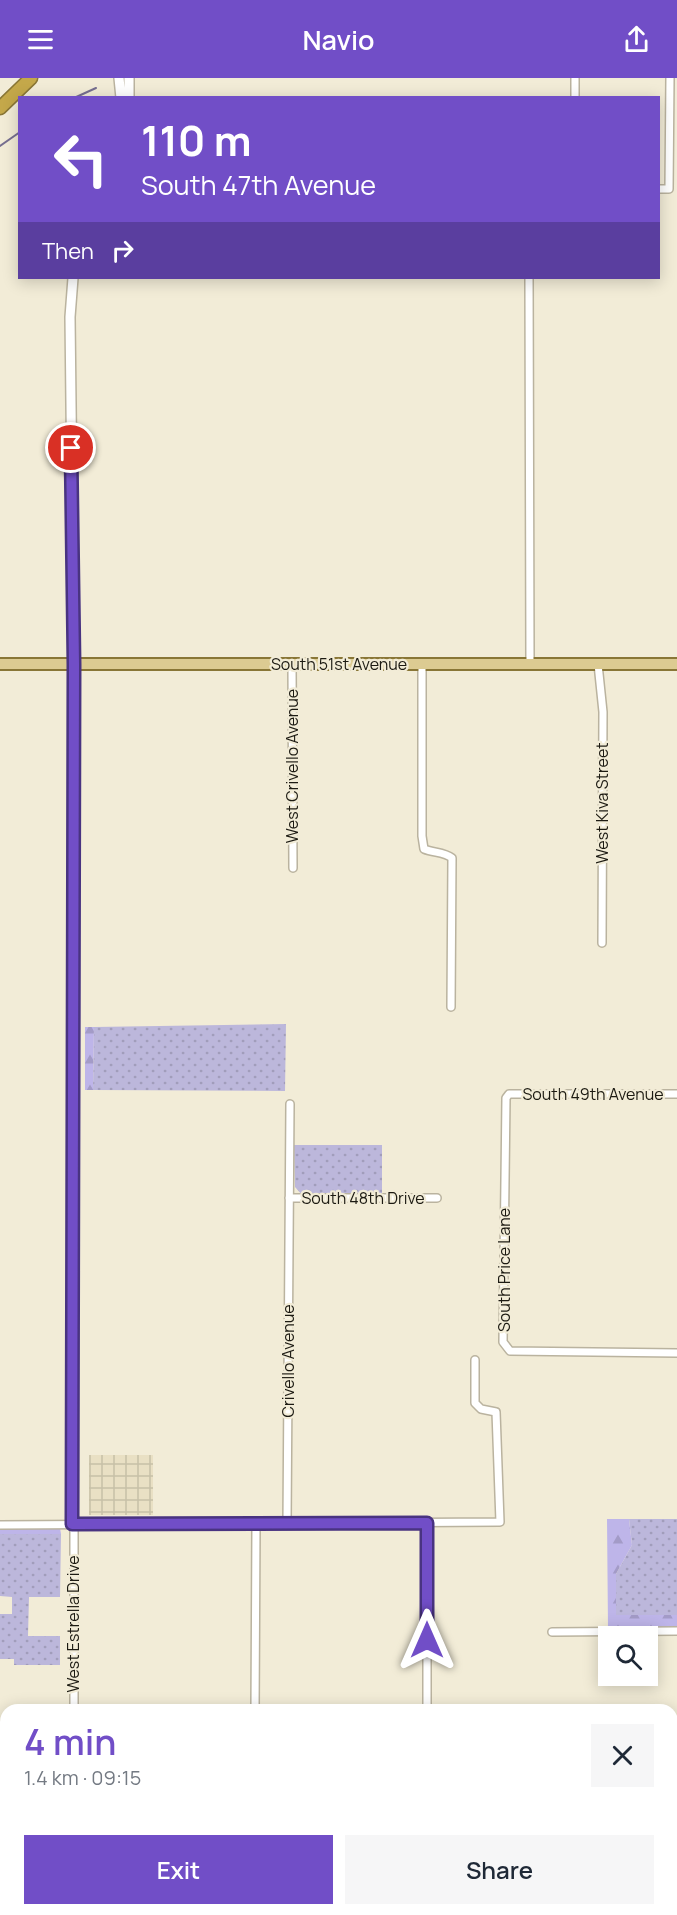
<!DOCTYPE html>
<html lang="en">
<head>
<meta charset="utf-8">
<style>
	body { margin:0; font-family:Manrope,sans-serif; background:#f6f6f7; color:#1f2937; height:100vh; display:flex; flex-direction:column; font-size:22px; white-space:nowrap }
	* { box-sizing:border-box; margin:0 }
	p { font-size:20px; color:#747a83 }
	.icon { flex:none; width:33px; height:33px; fill:none; stroke:currentColor; stroke-width:2; stroke-linecap:round; stroke-linejoin:round }
	.map { position:relative; flex:1; overflow:hidden }
	.sheet { position:absolute; left:0px; top:1626px; width:678px; height:212px; display:flex; flex-direction:column; background:#fff; border-radius:18px 18px 0 0; box-shadow:0 3px 15px #0003 }
	.sheet>* { flex:none }
	.banner { position:absolute; left:18px; top:18px; width:642px; height:183px; border-radius:0px; box-shadow:0 3px 15px #0003; background:#714ec7; color:#fff; overflow:hidden }
	.tools { position:absolute; left:598px; top:1548px; display:grid; gap:12px }
	.tools a { display:grid; place-items:center; width:60px; height:60px; border-radius:0px; background:#fff; box-shadow:0 3px 15px #0003; font-size:30px }
	.pin { position:absolute; display:grid; place-items:center; width:51px; height:51px; color:#fff; margin:-26px; border:3px solid #fff; border-radius:50%; box-shadow:0 2px 6px #0007 }
	.me { position:absolute; width:66px; margin:-33px; rotate:0deg; stroke-linejoin:round; filter:drop-shadow(0 0 4px #0008) }
	.turn { display:flex; align-items:center; gap:21px; height:126px; padding:0 24px; font-size:27px }
	.turn .icon { width:78px; height:78px; stroke-width:2.5 }
	.turn b { display:block; font-size:42px; line-height:51px }
	.then { display:flex; align-items:center; height:57px; padding:0 24px; background:#0003; gap:12px; font-size:22px }
	.round { display:grid; place-items:center; flex:none; width:63px; height:63px; border-radius:0px; background:#f6f6f7 }
	.head { display:flex; align-items:center; justify-content:space-between; height:102px; padding:0 24px }
	h1 { font-size:36px; font-weight:600; line-height:45px; color:#714ec7 }
	.cta { display:flex; gap:12px; margin-top:auto; padding:12px 24px }
	.cta a { flex:1; height:69px; border-radius:0px; background:#714ec7; color:#fff; font-size:24px; font-weight:600; line-height:69px; text-align:center }
	.cta a+a { background:#f6f6f7; color:#1f2937 }
	header { display:flex; justify-content:space-between; align-items:center; height:78px; padding:0 24px; background:#714ec7; color:#fff; font-size:27px; font-weight:600 }
	.map>svg:first-child { display:block }
	.industrial { fill:url(#industrial-grid) }
	.grass { fill:url(#grass-dots) }
	.forest { fill:url(#forest-firs) }
	.lines { fill:none; stroke-linecap:round; stroke-linejoin:round }
	.stream { stroke:#766f90; stroke-width:2 }
	.street-casing { stroke:#bab39f; stroke-width:10 }
	.secondary-casing { stroke:#bab39f; stroke-width:12 }
	.primary-casing { stroke:#897636; stroke-width:14 }
	.highway-casing { stroke:#897636; stroke-width:15 }
	.street { stroke:#fff; stroke-width:7 }
	.secondary { stroke:#fff; stroke-width:9 }
	.primary { stroke:#dccb92; stroke-width:10 }
	.highway { stroke:#c4a84a; stroke-width:12 }
	.route-casing { stroke:#493381; stroke-width:15 }
	.route { stroke:#714ec7; stroke-width:10 }
	.labels { text-anchor:middle; stroke-width:4.5; stroke-linejoin:round; paint-order:stroke }
	.street-label { font-size:16px; fill:#1c1a12; stroke:#f2ecd7 }
</style>
</head>
<body>
<header><svg class="icon" aria-label="menu" viewBox="0 0 24 24"><path d="M4 6h16M4 12h16M4 18h16"/></svg>Navio<svg class="icon" aria-label="share" viewBox="0 0 24 24"><path d="M12 15V3M7 8l5-5 5 5M5 13v7h14v-7"/></svg></header>
<div class="map">
<svg width="677" height="1837" viewBox="0 0 677 1837">
	<defs>
		<pattern id="industrial-grid" width="8" height="8" patternUnits="userSpaceOnUse" patternTransform="scale(1.5)"><rect width="8" height="8" fill="#e9e0c4"/><path d="M0 4h8M4 0v8" fill="none" stroke="#c7c0a7"/></pattern>
		<pattern id="grass-dots" width="8" height="8" patternUnits="userSpaceOnUse" patternTransform="scale(1.5)"><rect width="8" height="8" fill="#bcb7db"/><path d="M2 2h.1M6 6h.1" fill="none" stroke="#a19dbb" stroke-width="1.8" stroke-linecap="round"/></pattern>
		<pattern id="forest-firs" width="22" height="20" patternUnits="userSpaceOnUse" patternTransform="scale(1.5)"><rect width="22" height="20" fill="#beb5e9"/><path d="M5 1l3.5 6h-7zM16 11l3.5 6h-7z" fill="#a39bc7"/></pattern>
	</defs>
	<rect width="100%" height="100%" fill="#f2ecd7"/>
	<!-- industrial -->
	<path class="industrial" d="M89,1377H153V1437H89Z"/>
	<!-- grass -->
	<path class="grass" d="M286,946L285,1013L93,1012L94,949Z
		M294,1067H382V1117L303,1118L295,1109Z
		M629,1441H677V1537H616V1496L632,1467Z
		M0,1456H61L60,1519H29L28,1558H60V1587H14V1581H0V1536H12V1519L0,1518Z
		M0,1742H6V1783H0Z"/>
	<!-- forest -->
	<path class="forest" d="M85,949H94L93,1012H85Z
		M607,1441H629L632,1467L616,1496V1537H677V1550H608Z
		M0,1449L60,1450L61,1456H0Z
		M0,1783H6V1830H0Z"/>
	<g class="lines">
		<!-- stream -->
		<path class="stream" d="M74,20L96,10
			M0,68L20,54"/>
		<defs>
			<path id="street" d="M575,0V20
				M658,111H669L670,0
				M529,200L530,586
				M292,586L293,790
				M422,586V758L424,771C434,775 444,774 452,780L451,929
				M598,586L603,634L602,865
				M677,1016H509L506,1020L503,1264L510,1273L677,1275
				M289,1120H437
				M287,1446L290,1026
				M0,1447L500,1444L496,1334L481,1331L475,1325V1282
				M552,1554L677,1553
				M74,1632V586
				M255,1632L256,1447
				M427,1632V1445
				M0,1734H6
				M672,1768H677
				M255,1832V1837
				M74,1837V1832
				M426,1837V1832"/>
			<path id="secondary" d="M119,0L121,20
				M129,0V20
				M73,200L70,239L74,586"/>
			<path id="primary" d="M0,586H677"/>
			<path id="highway" d="M0,30L31,0"/>
		</defs>
		<!-- street casing -->
		<use href="#street" class="street-casing"/>
		<!-- secondary casing -->
		<use href="#secondary" class="secondary-casing"/>
		<!-- primary casing -->
		<use href="#primary" class="primary-casing"/>
		<!-- highway casing -->
		<use href="#highway" class="highway-casing"/>
		<!-- street -->
		<use href="#street" class="street"/>
		<!-- secondary -->
		<use href="#secondary" class="secondary"/>
		<!-- primary -->
		<use href="#primary" class="primary"/>
		<!-- highway -->
		<use href="#highway" class="highway"/>
	</g>
	<g class="lines">
		<defs>
			<path id="route" d="M71,370L74,586L72,1446L427,1445V1562"/>
		</defs>
		<!-- route casing -->
		<use href="#route" class="route-casing"/>
		<!-- route -->
		<use href="#route" class="route"/>
	</g>
	<g class="labels">
		<!-- street labels -->
		<g class="street-label">
			<text x="339" y="592">South 51st Avenue</text>
			<text transform="translate(292 688) rotate(-90)" y="6">West Crivello Avenue</text>
			<text transform="translate(602 725) rotate(-90)" y="6">West Kiva Street</text>
			<text x="593" y="1022">South 49th Avenue</text>
			<text x="363" y="1126">South 48th Drive</text>
			<text transform="translate(504 1192) rotate(-90)" y="6">South Price Lane</text>
			<text transform="translate(288 1283) rotate(-90)" y="6">Crivello Avenue</text>
			<text transform="translate(73 1546) rotate(-90)" y="6">West Estrella Drive</text>
		</g>
	</g>
</svg>
<div class="tools">
<a><svg class="icon" aria-label="search" viewBox="0 0 24 24"><circle cx="10" cy="10" r="6"/><path d="M15 15l6 6"/></svg></a>
</div>
<div class="pin" style="left:71px;top:370px;background:#d93025"><svg class="icon" aria-label="arrive" viewBox="0 0 24 24"><path d="M6 21V4h12l-3 4 3 4H6"/></svg></div>
<svg class="me" style="left:427px;top:1562px" viewBox="-20 -20 40 40"><path d="M0-17L14 15 0 8-14 15z" fill="#714ec7" stroke="#fff" stroke-width="4"/></svg>
<div class="banner">
<div class="turn"><svg class="icon" aria-label="left" viewBox="0 0 24 24"><path d="M17 20v-9H6M10 6l-5 5 5 5"/></svg><div><b>110 m</b>South 47th Avenue</div></div>
<div class="then">Then<svg class="icon" aria-label="right" viewBox="0 0 24 24"><path d="M7 20v-9h11M14 6l5 5-5 5"/></svg></div>
</div>
<section class="sheet">
<div class="head"><div><h1>4 min</h1><p>1.4 km · 09:15</p></div><a class="round"><svg class="icon" aria-label="close" viewBox="0 0 24 24"><path d="M6 6l12 12M18 6L6 18"/></svg></a></div>
<div class="cta"><a>Exit</a><a>Share</a></div>
</section>
</div>
</body>
</html>
